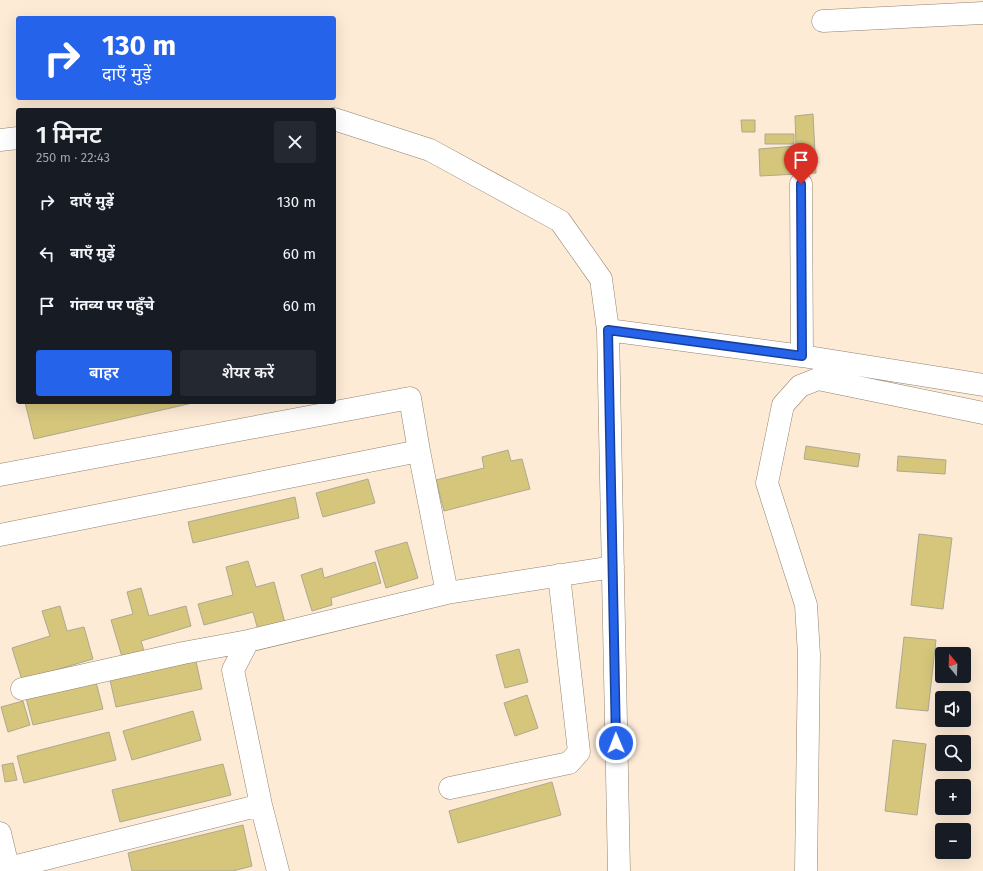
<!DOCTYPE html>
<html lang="hi">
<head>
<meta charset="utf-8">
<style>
	body { margin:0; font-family:"Fira Sans","Noto Sans Devanagari",sans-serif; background:#242831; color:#f1f3f6; height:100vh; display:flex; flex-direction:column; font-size:15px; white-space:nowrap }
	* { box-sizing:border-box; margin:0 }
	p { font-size:13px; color:#9ea1a6 }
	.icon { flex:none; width:22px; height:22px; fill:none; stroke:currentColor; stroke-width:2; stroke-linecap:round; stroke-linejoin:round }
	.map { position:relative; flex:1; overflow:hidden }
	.details { position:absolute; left:16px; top:108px; width:320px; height:296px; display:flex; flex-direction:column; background:#171b24; border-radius:4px; box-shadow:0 4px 16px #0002 }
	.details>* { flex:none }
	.banner { position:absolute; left:16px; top:16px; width:320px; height:84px; border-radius:4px; box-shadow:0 4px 16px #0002; background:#2563eb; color:#fff; overflow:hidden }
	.needle { width:26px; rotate:341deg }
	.fabs { position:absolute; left:935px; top:647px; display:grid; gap:8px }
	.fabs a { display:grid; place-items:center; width:36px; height:36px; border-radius:4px; background:#171b24; box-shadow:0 4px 16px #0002; font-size:20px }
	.pin { position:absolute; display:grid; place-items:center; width:34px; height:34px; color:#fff; margin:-41px -17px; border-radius:50% 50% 50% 0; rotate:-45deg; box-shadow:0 0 4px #0007 }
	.pin .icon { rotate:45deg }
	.me { position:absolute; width:44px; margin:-22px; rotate:359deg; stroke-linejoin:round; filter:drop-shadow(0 0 3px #0008) }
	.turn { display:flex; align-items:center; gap:14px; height:84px; padding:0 20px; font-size:18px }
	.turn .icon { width:52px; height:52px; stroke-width:2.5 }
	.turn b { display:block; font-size:28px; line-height:34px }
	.round { display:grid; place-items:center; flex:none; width:42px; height:42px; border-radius:4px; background:#242831 }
	.summary { display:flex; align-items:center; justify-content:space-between; height:68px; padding:0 20px }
	h1 { font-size:24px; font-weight:600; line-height:30px }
	.cta { display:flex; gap:8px; margin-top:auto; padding:8px 20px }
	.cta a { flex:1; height:46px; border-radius:4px; background:#2563eb; color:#fff; font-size:16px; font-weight:600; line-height:46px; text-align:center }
	.cta a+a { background:#242831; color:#f1f3f6 }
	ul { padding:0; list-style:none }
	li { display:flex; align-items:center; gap:12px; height:52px; padding:0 20px }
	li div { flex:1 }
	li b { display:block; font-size:15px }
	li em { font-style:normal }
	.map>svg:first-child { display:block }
	.building { fill:#d5c67b; stroke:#ada991 }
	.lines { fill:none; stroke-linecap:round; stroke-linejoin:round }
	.minor-casing { stroke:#92826f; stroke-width:23 }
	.minor { stroke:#fff; stroke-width:22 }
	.route-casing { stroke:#184099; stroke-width:10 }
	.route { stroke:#2563eb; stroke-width:7 }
</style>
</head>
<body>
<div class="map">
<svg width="983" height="871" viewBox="0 0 983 871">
	<rect width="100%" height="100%" fill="#fdebd6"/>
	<!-- building -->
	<path class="building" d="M813,114L816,173L760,176L759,149L796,146L795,116Z
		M741,120H755V132H742Z
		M765,134H794V144H765Z
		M25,402H197L34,439Z
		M806,446L860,454L858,467L804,459Z
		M508,450L511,461L522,459L530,489L444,511L436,480L484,468L482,457Z
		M898,456L946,460L945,474L897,471Z
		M368,479L375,503L323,517L316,493Z
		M295,497L299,518L193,543L188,522Z
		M919,534L952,538L943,609L911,605Z
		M407,542L418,578L386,588L375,551Z
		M248,561L256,587L274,582L285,623L258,630L253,612L204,625L198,604L233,595L226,567Z
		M375,562L381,583L331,598L332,605L312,611L301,575L322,568L324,578Z
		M141,588L149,616L186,606L191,626L141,641L145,654L123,660L111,620L133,614L127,592Z
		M60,606L67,631L84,627L93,659L22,680L12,648L50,636L42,611Z
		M904,637L936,640L928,711L896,708Z
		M519,649L528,682L505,688L496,655Z
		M196,661L202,689L116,707L110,680Z
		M96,682L103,709L33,725L26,698Z
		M527,695L538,728L515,736L504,703Z
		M23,701L30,725L8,732L1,707Z
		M193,711L201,740L132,760L123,731Z
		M109,732L116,760L24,783L17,756Z
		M893,740L926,744L917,815L885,811Z
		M13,763L17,780L5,782L2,765Z
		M223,764L231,795L120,822L112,790Z
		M552,782L561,815L458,843L449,811Z
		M243,825L252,866L233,871H132L128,853Z"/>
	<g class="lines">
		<defs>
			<path id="minor" d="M823,21L983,13
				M334,119L430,150L560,221L601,279L608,330L619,871
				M0,140L18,138
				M801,184L802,356
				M608,330L802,356L983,385
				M0,475L410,398L419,451
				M0,535L419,451L447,593
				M248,641L233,670L261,805L278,871
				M22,689L183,653L248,641L447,593L613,567
				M450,788L569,763L579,752L559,575
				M0,833L9,871
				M9,868L261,805
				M806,871L809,655L806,605L767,483L783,405L800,386L818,379L983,413"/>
		</defs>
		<!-- minor casing -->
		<use href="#minor" class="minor-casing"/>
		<!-- minor -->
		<use href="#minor" class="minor"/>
	</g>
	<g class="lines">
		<defs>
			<path id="route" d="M616,743L608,330L802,356L801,184"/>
		</defs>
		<!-- route casing -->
		<use href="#route" class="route-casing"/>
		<!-- route -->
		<use href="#route" class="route"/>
	</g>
</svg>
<div class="fabs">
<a><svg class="needle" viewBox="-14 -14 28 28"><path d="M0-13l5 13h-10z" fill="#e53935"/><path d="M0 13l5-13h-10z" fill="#9ea1a6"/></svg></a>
<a><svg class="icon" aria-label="sound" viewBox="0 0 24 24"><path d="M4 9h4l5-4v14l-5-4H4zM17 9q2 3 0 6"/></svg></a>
<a><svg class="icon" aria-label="search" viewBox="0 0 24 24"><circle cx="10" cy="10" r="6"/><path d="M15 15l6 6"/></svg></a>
<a>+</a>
<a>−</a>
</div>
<div class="pin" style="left:801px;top:184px;background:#d93025"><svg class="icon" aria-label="arrive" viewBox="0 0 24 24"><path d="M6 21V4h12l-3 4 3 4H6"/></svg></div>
<svg class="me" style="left:616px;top:743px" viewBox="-20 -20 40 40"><circle r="17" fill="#2563eb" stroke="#fff" stroke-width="3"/><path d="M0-11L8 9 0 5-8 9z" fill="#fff"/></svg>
<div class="banner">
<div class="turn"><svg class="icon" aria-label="right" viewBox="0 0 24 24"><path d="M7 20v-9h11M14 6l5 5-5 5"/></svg><div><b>130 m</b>दाएँ मुड़ें</div></div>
</div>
<section class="details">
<div class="summary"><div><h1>1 मिनट</h1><p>250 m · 22:43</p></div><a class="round"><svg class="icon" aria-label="close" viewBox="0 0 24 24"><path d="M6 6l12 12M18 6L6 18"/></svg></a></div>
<ul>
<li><svg class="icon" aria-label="right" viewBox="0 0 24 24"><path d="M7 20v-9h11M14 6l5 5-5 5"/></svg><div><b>दाएँ मुड़ें</b></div><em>130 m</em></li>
<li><svg class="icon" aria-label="left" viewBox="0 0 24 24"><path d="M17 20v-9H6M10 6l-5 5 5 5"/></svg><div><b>बाएँ मुड़ें</b></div><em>60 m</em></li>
<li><svg class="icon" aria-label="arrive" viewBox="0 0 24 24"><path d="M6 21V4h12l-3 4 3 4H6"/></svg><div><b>गंतव्य पर पहुँचे</b></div><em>60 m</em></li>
</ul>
<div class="cta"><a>बाहर</a><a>शेयर करें</a></div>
</section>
</div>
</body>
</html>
